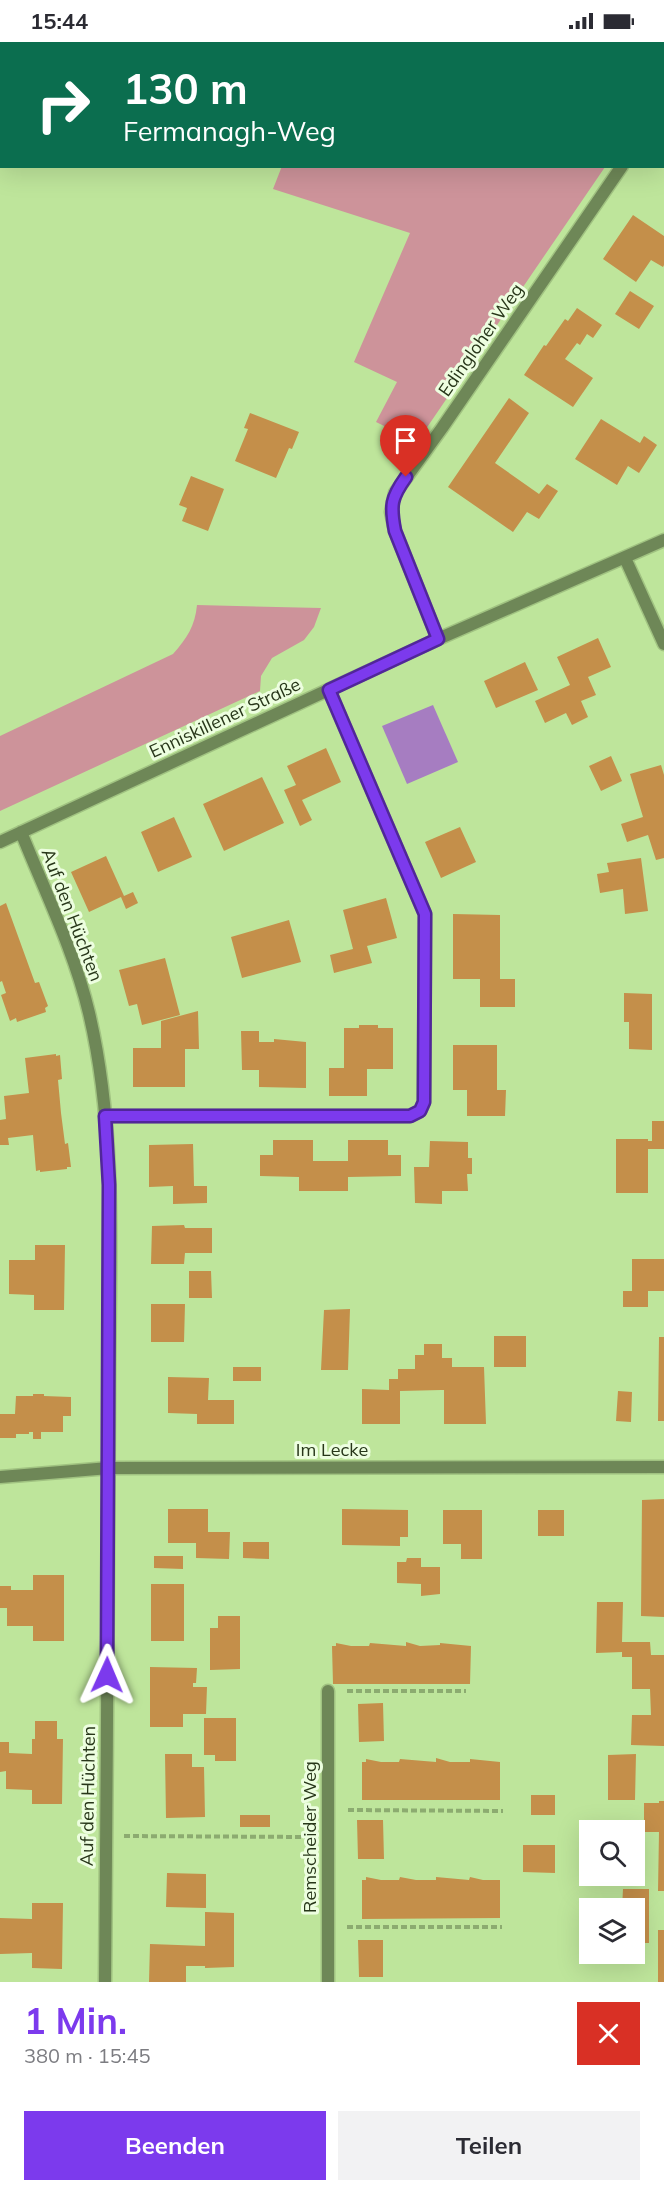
<!DOCTYPE html>
<html lang="de">
<head>
<meta charset="utf-8">
<style>
	body { margin:0; font-family:Mulish,sans-serif; background:#f2f2f3; color:#2b2b33; height:100vh; display:flex; flex-direction:column; font-size:22px; white-space:nowrap }
	* { box-sizing:border-box; margin:0 }
	p { font-size:20px; color:#7c7c81 }
	.icon { flex:none; width:33px; height:33px; fill:none; stroke:currentColor; stroke-width:2; stroke-linecap:round; stroke-linejoin:round }
	.map { position:relative; height:1940px; overflow:hidden }
	.side { display:flex; flex-direction:column; background:#fff; flex:1 }
	.side>* { flex:none }
	.top-card { position:absolute; left:0px; top:0px; width:664px; height:126px; box-shadow:0 6px 24px #0002; background:#0b6e4f; color:#fff; overflow:hidden }
	.buttons { position:absolute; left:579px; top:1778px; display:grid; gap:12px }
	.buttons a { display:grid; place-items:center; width:66px; height:66px; border-radius:0px; background:#fff; box-shadow:0 6px 24px #0002; font-size:30px }
	.pin { position:absolute; display:grid; place-items:center; width:51px; height:51px; color:#fff; margin:-62px -26px; border-radius:50% 50% 50% 0; rotate:-45deg; box-shadow:0 0 6px #0007 }
	.pin .icon { rotate:45deg }
	.me { position:absolute; width:66px; margin:-33px; rotate:1deg; stroke-linejoin:round; filter:drop-shadow(0 0 4px #0008) }
	.turn { display:flex; align-items:center; gap:21px; height:126px; padding:0 24px; font-size:27px }
	.turn .icon { width:78px; height:78px; stroke-width:2.5 }
	.turn b { display:block; font-size:42px; line-height:51px }
	.round { display:grid; place-items:center; flex:none; width:63px; height:63px; border-radius:0px; background:#f2f2f3 }
	.head { display:flex; align-items:center; justify-content:space-between; height:102px; padding:0 24px }
	h1 { font-size:36px; font-weight:700; line-height:45px; color:#7c3aed }
	.button { display:flex; gap:12px; margin-top:auto; padding:12px 24px }
	.button a { flex:1; height:69px; border-radius:0px; background:#7c3aed; color:#fff; font-size:24px; font-weight:700; line-height:69px; text-align:center }
	.button a+a { background:#f2f2f3; color:#2b2b33 }
	.status { display:flex; justify-content:space-between; align-items:center; height:42px; padding:0 30px; background:#fff; direction:ltr }
	.status svg { height:16px; fill:currentColor }
	.map>svg:first-child { display:block }
	.green { fill:#cd939a }
	.water { fill:#a67dc1 }
	.building { fill:#c48f4a }
	.lines { fill:none; stroke-linecap:round; stroke-linejoin:round }
	.minor-casing { stroke:#a0c281; stroke-width:15 }
	.path { stroke:#8cab70; stroke-width:4; stroke-dasharray:6 3; stroke-linecap:butt }
	.minor { stroke:#6e8757; stroke-width:12 }
	.route-casing { stroke:#51269a; stroke-width:15 }
	.route { stroke:#7c3aed; stroke-width:10 }
	.labels { text-anchor:middle; stroke-width:6; stroke-linejoin:round; paint-order:stroke }
	.street-label { font-size:18px; fill:#273619; stroke:#edfee0 }
</style>
</head>
<body>
<div class="status"><b>15:44</b><svg viewBox="0 0 49 12"><path d="M0 12V9h3v3zM5 12V6h3v6zM10 12V3h3v9zM15 12V0h3v12zM26 1h20v11H26zM47 4h2v5h-2z"/></svg></div>
<div class="map">
<svg width="664" height="1940" viewBox="0 0 664 1940">
	<rect width="100%" height="100%" fill="#bee59b"/>
	<!-- green -->
	<path class="green" d="M331,0H625L626,1H330Z
		M282,124H605V125L417,400L376,380L397,340L354,320L410,191L273,147Z
		M197,563L321,566L314,585L304,598L272,616L261,634L260,649L0,769V694L173,612C187,596 195,584 197,563Z"/>
	<!-- water -->
	<path class="water" d="M433,663L458,720L407,742L382,684Z"/>
	<!-- building -->
	<path class="building" d="M633,173L664,194V223L663,225L651,218L636,240L603,217Z
		M630,249L654,264L639,287L615,272Z
		M577,266L602,283L593,296L587,292L580,303L577,301L565,317L593,336L573,365L524,333L544,303L546,304L565,277L568,279Z
		M509,356L529,371L495,421L539,452L547,442L558,449L539,477L527,470L513,490L448,445Z
		M250,371L299,390L292,407L289,406L276,436L235,419L248,387L244,386Z
		M601,377L640,401L644,394L657,403L639,431L628,424L617,443L575,417Z
		M191,434L224,447L208,489L182,479L187,466L179,463Z
		M598,596L611,625L588,635L596,653L581,659L588,675L572,683L566,671L545,681L535,659L570,643L557,615Z
		M525,620L538,648L496,666L484,639Z
		M326,706L341,740L302,758L312,778L300,784L284,748L296,743L287,724Z
		M611,714L622,739L601,749L589,724Z
		M661,723L664,733V816L656,818L648,793L627,800L621,782L643,775L630,732Z
		M262,735L284,781L224,809L203,762Z
		M174,775L192,815L158,830L141,790Z
		M460,785L476,820L441,836L425,800Z
		M106,814L124,854L133,850L138,861L126,867L121,855L89,870L71,830Z
		M641,816L648,869L625,872L623,847L600,851L597,832L609,830L607,821Z
		M386,856L397,896L367,904L372,921L334,931L330,913L353,907L343,868Z
		M6,861L35,941L39,940L48,964L45,966L46,970L17,980L16,976L10,979L1,953L6,951L2,939L0,940V864Z
		M453,872L500,873V937H515V965H480V937H453Z
		M289,878L301,920L242,936L231,895Z
		M165,916L180,973L142,983L137,962L129,964L119,928Z
		M624,951L652,952V1008L629,1007V980H624Z
		M198,969L199,1007H185V1045H133V1006H161V979Z
		M359,983H378V986H393V1027H367V1054H329V1026H344V986H359Z
		M241,989H259V1000H274V997L306,1000V1046L259,1045V1028H242Z
		M453,1003H497V1048H506L505,1074H467V1048H453Z
		M56,1012V1014L60,1013L62,1037L58,1038L61,1071L65,1102L68,1101L71,1125H67V1127L40,1130V1128L36,1129L33,1093L8,1096L9,1103H0V1078L6,1077L4,1054L29,1051L25,1016Z
		M652,1079H664V1107H648V1151H616V1097H648V1099H652Z
		M273,1098H313V1119H348V1098H388V1113H401V1134L348,1135V1149H299V1135L260,1134V1113H273Z
		M430,1099L468,1100V1116H472V1132H467L468,1149H442V1162L415,1161L414,1125H429Z
		M193,1102L194,1144H207V1161L173,1162V1144L149,1145V1103Z
		M184,1183L185,1186H212V1211H185L184,1222H151L152,1184Z
		M35,1203H65L64,1268H34V1253L9,1252V1218H35Z
		M632,1217H664V1249H648V1265H623V1249H632Z
		M189,1229H211L212,1256H189Z
		M151,1262H185L184,1300H151Z
		M350,1267L348,1328H321L324,1268Z
		M494,1294H526V1325H494Z
		M659,1295H664V1379H658Z
		M424,1302H442V1316H452V1325H484L486,1382H444V1348H441L400,1349V1382H362V1347L389,1348V1337H398V1327H415V1313H424Z
		M233,1325H261V1339H233Z
		M168,1335L209,1336L208,1358H234V1382H197V1372L168,1371Z
		M618,1349L632,1350L631,1380L616,1379Z
		M33,1352H44V1354L71,1355V1374H63V1390H41V1397H33V1390H29V1392H16V1396H0V1372H15L16,1354H33Z
		M664,1457V1575L641,1574L642,1458Z
		M168,1467H208V1490H230L229,1517L196,1516V1501H168Z
		M342,1467L408,1468V1495H400V1504L342,1503Z
		M443,1468H482V1517H461V1502H443Z
		M538,1468H564V1494H538Z
		M243,1500H269V1517L243,1516Z
		M154,1514H183V1527L154,1526Z
		M407,1516H421V1525H440V1552L421,1554V1542L397,1541V1520H406Z
		M33,1533H64V1599H33V1584H7V1566H0V1544H11V1548H33Z
		M151,1542H184V1599H151Z
		M597,1560H623L622,1600H650L651,1613H664V1704L631,1703L632,1673H651L650,1647H632V1615H622V1610L596,1611Z
		M218,1574H240V1627L210,1628V1586H218Z
		M406,1600L420,1604L440,1603V1601L471,1604L470,1642H333L332,1604H336V1601L351,1604H369L370,1601L406,1604Z
		M150,1625L197,1626L196,1641H193V1645H207L206,1672H183V1685H150Z
		M383,1661L384,1699L359,1700L358,1662Z
		M204,1676H236V1719H215V1713H204Z
		M35,1679H57V1697H63L62,1762H32V1748L6,1747V1729L0,1730V1700H9V1711L32,1712V1697H35Z
		M165,1712H192V1725H204L205,1775L166,1776Z
		M636,1712L635,1758H608V1713Z
		M436,1716L450,1720H470V1717L500,1720V1758H362V1720H366V1717L381,1720H399L400,1717L436,1720Z
		M531,1753H555V1773H531Z
		M659,1759H664V1849H658L659,1790H644V1761H659Z
		M240,1773H270V1785H240Z
		M357,1778H383L384,1817H358Z
		M523,1803H555V1831L523,1830Z
		M167,1831L206,1832V1866L166,1865Z
		M366,1835L381,1838H399L400,1835L416,1838H436V1835L469,1838L470,1835L483,1838H500V1876L362,1877V1838H366Z
		M623,1847H649V1901H634V1866H622Z
		M32,1861H63L62,1927L32,1926V1911L0,1912V1876L32,1877Z
		M205,1870L234,1871V1925L205,1926V1924H186V1940H149L150,1902L205,1904Z
		M658,1888H664V1940H658Z
		M358,1898H383V1935H359Z"/>
	<g class="lines">
		<defs>
			<path id="minor" d="M663,66L664,64
				M625,516L664,602
				M438,597L395,489L391,470L395,451L442,386L622,124
				M21,790C45,850 74,908 89,971C118,1094 109,1223 109,1349C109,1546 106,1743 105,1940
				M0,800L438,597L664,498
				M105,1074H410L420,1069L424,1060L425,872L329,648
				M0,1435L109,1426L664,1425
				M328,1649V1940"/>
		</defs>
		<!-- minor casing -->
		<use href="#minor" class="minor-casing"/>
		<!-- path -->
		<path class="path" d="M347,1649H466
			M348,1768L503,1769
			M124,1794L309,1795
			M347,1885H502"/>
		<!-- minor -->
		<use href="#minor" class="minor"/>
	</g>
	<g class="lines">
		<defs>
			<path id="route" d="M107,1633L109,1143L105,1074H410L420,1069L424,1060L425,872L329,648L438,597L395,489C390,463 391,456 406,435"/>
		</defs>
		<!-- route casing -->
		<use href="#route" class="route-casing"/>
		<!-- route -->
		<use href="#route" class="route"/>
	</g>
	<g class="labels">
		<!-- street labels -->
		<g class="street-label">
			<text transform="translate(481 298) rotate(-55)" y="6">Edingloher Weg</text>
			<text transform="translate(225 676) rotate(-25)" y="6">Enniskillener Straße</text>
			<text transform="translate(72 873) rotate(69)" y="6">Auf den Hüchten</text>
			<text x="332" y="1414">Im Lecke</text>
			<text transform="translate(88 1754) rotate(-89)" y="6">Auf den Hüchten</text>
			<text transform="translate(310 1795) rotate(-90)" y="6">Remscheider Weg</text>
		</g>
	</g>
</svg>
<div class="buttons">
<a><svg class="icon" aria-label="search" viewBox="0 0 24 24"><circle cx="10" cy="10" r="6"/><path d="M15 15l6 6"/></svg></a>
<a><svg class="icon" aria-label="layers" viewBox="0 0 24 24"><path d="M12 4l9 5-9 5-9-5zM3 14l9 5 9-5"/></svg></a>
</div>
<div class="pin" style="left:406px;top:435px;background:#d93025"><svg class="icon" aria-label="arrive" viewBox="0 0 24 24"><path d="M6 21V4h12l-3 4 3 4H6"/></svg></div>
<svg class="me" style="left:107px;top:1633px" viewBox="-20 -20 40 40"><path d="M0-17L14 15 0 8-14 15z" fill="#7c3aed" stroke="#fff" stroke-width="4"/></svg>
<div class="top-card">
<div class="turn"><svg class="icon" aria-label="right" viewBox="0 0 24 24"><path d="M7 20v-9h11M14 6l5 5-5 5"/></svg><div><b>130 m</b>Fermanagh-Weg</div></div>
</div>
</div>
<section class="side">
<div class="head"><div><h1>1 Min.</h1><p>380 m · 15:45</p></div><a class="round" style="background:#d93025;color:#fff"><svg class="icon" aria-label="close" viewBox="0 0 24 24"><path d="M6 6l12 12M18 6L6 18"/></svg></a></div>
<div class="button"><a>Beenden</a><a>Teilen</a></div>
</section>
</body>
</html>
